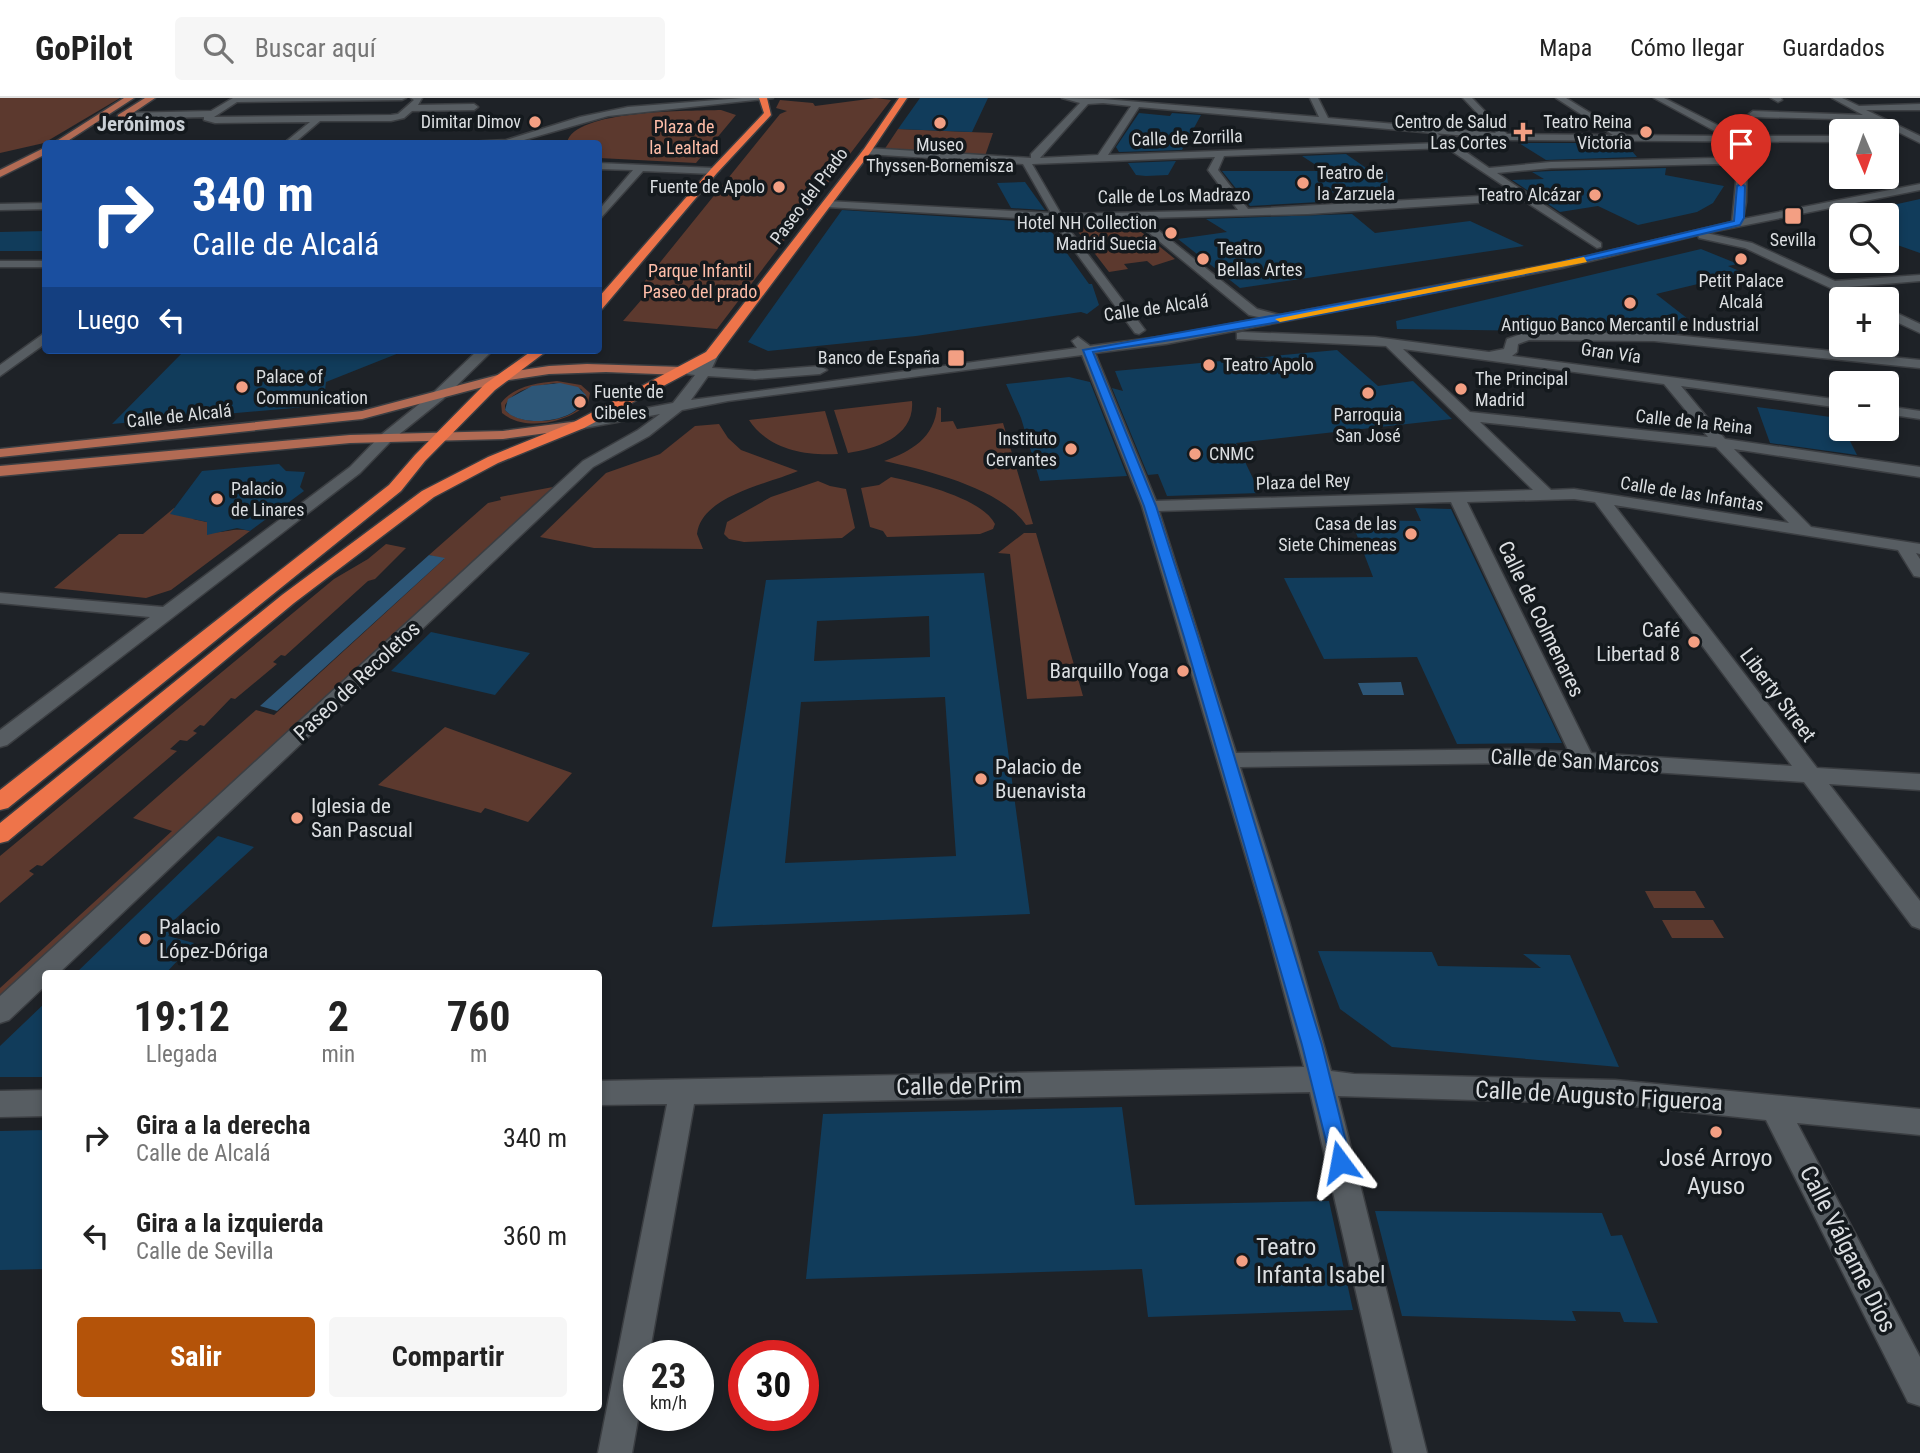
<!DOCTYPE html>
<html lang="es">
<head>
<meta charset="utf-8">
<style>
	body { margin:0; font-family:"Roboto Condensed",sans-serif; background:#f6f6f6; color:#222; height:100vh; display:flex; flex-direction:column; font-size:26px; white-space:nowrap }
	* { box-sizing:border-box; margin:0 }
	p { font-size:23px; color:#767676 }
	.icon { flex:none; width:38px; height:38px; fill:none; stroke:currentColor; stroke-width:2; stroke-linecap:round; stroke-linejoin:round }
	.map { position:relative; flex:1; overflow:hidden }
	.details { position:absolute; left:42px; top:872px; width:560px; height:441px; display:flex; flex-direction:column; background:#fff; border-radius:7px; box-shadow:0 4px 10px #0003 }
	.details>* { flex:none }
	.banner { position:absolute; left:42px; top:42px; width:560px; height:214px; border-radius:7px; box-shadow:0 4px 10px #0003; background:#1a4fa0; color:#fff; overflow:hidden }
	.needle { width:46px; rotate:178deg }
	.fabs { position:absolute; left:1829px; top:21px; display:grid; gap:14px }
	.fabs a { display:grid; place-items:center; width:70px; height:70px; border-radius:7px; background:#fff; box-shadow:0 4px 10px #0003; font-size:35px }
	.speed { position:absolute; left:623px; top:1242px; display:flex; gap:14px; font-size:35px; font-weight:700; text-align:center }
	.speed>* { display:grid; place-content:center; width:91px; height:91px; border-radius:50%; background:#fff; box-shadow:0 4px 10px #0003; line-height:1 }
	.speed small { font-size:18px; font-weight:400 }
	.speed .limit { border:10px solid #d22; background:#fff; color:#111 }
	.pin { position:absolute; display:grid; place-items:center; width:60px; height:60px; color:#fff; margin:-72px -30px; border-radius:50% 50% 50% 0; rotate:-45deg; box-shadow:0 0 7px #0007 }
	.pin .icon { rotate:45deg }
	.me { position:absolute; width:77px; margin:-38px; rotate:347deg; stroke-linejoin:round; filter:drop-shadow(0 0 5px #0008) }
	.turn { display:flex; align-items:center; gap:24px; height:147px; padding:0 35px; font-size:32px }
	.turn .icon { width:91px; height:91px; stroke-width:2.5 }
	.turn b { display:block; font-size:49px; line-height:60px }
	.then { display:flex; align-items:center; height:66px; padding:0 35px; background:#0003; gap:14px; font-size:26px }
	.eta { display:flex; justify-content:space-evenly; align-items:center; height:119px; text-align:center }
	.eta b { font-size:42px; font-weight:700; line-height:49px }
	.primary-button { display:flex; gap:14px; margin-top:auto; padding:14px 35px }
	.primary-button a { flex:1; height:80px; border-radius:7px; background:#b45309; color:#fff; font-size:28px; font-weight:700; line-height:80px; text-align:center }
	.primary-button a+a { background:#f6f6f6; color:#222 }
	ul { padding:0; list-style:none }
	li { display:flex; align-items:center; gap:21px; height:98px; padding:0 35px }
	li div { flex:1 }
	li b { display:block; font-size:26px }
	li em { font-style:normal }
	header { display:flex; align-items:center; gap:42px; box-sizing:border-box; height:98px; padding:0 35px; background:#fff; border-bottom:2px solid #e0e0e0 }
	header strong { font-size:33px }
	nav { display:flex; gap:38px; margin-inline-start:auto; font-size:24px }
	.search { width:490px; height:63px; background:#f6f6f6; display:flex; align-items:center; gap:18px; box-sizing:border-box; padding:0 24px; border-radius:7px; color:#767676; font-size:26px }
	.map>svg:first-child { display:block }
	.green { fill:#5c392e; fill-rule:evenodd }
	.water { fill:#2d5677 }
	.building { fill:#113c5b; fill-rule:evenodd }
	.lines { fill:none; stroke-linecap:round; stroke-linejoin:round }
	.minor-casing { stroke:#3b3e42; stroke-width:3 }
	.major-casing { stroke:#3b3e42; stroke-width:3 }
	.highway-casing { stroke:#3b3e42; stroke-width:3 }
	.minor { fill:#575d62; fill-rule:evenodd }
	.major { fill:#b26b54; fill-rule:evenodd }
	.highway { fill:#ee744a; fill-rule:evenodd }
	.route { fill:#1a73e8; stroke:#114b97; stroke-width:2 }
	.slow { fill:#f59e0b }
	.poi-dot { fill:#f39f83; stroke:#14191d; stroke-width:2.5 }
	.labels { text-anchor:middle; stroke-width:7; stroke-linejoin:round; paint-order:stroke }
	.far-poi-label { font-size:18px; fill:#dbdee1; stroke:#14191d; text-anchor:end }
	.far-park-label { font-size:18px; fill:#febda8; stroke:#14191d }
	.far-street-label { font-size:18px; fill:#dbdee1; stroke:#14191d }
	.far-quarter-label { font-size:21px; font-weight:bold; fill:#c9cfd5; stroke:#14191d }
	.street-label { font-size:21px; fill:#dbdee1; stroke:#14191d }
	.poi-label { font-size:21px; fill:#dbdee1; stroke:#14191d; text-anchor:start }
	.near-street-label { font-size:24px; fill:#dbdee1; stroke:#14191d }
	.near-poi-label { font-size:24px; fill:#dbdee1; stroke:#14191d }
</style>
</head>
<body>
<header>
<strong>GoPilot</strong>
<div class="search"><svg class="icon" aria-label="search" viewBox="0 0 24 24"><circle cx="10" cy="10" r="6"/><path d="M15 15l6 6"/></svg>Buscar aquí</div>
<nav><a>Mapa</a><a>Cómo llegar</a><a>Guardados</a></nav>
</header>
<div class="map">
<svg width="1920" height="1355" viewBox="0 0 1920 1355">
	<rect width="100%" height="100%" fill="#1e2227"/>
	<!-- green -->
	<path class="green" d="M0,0H120L44,45L0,55Z
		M876,0L891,2L717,231L623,223L649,193L643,188L645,183L780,16L787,13L776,10L780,2L813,5L815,8Z
		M721,12L736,17L696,65L599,60L598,46L567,45C573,11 693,13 721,12Z
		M898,31L993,35L985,58L884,52Z
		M1124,120L1175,161L1153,168L1147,163L1124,166L1128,171L1109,174L1069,122Z
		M557,283L581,287L590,295L588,305C569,325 524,334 502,315L501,305C514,288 537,285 557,283ZM554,285L581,291L586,298C581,325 522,331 505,312V307C517,289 535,289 554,285Z
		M912,303C915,338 877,351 848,355L834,312Z
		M937,309L941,310V324L953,323L957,331L1003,325L1033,426L1026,427C1001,390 926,372 884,363C911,354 935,339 937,309Z
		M825,313L838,356C805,358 769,352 749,322Z
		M719,326L728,340L741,352L798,373C768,386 701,398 697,436L703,451L594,450L540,439L606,375L660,356L695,328Z
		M891,379C918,385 982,400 995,426L993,431L980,436L887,439L883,433L870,429L861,390L879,387Z
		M818,383L830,388L846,391L855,430L842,440L744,444L729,441L724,436L727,424L771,399Z
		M553,389L0,898V890L172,733L133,720L256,612L274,617L444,461L429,457L488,405L501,402L500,399Z
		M194,409L193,421L211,425L208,433C225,437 230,429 250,433L171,492L146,500L54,490L119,436H143L174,410Z
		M1024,435H1036L1083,598L1027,601L1010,456L998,455Z
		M386,446L406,450L375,481L368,483L285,558L281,557L273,564L277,566L235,601L231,600L204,628L200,627L193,633L197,635L187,643L180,642L170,651L177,653L42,768L37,767L29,773L34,776L0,805V758L334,481L368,461Z
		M445,629L572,675L528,724L485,710L481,715L378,687Z
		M1645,793H1695L1705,810H1654Z
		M1662,822H1713L1724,840H1672Z"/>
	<!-- water -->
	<path class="water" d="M560,285L578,289L586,297C581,325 521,331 505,312L508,301L532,288Z
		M429,457L445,460L277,613L260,608Z
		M1401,584L1404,597H1363L1358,585Z"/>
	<!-- building -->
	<path class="building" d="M920,0H988L972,34L898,31Z
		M1139,15L1170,18L1172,15L1201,17L1182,52L1119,54L1116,49Z
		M1519,45H1625L1637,59L1546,62Z
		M1346,56L1372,74H1387L1388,89L1327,95L1338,103L1250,108L1222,73H1325L1302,58Z
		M1176,63L1168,77L1146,78L1136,77L1128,65Z
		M1666,70L1665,77L1724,88L1713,105L1697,114L1638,127L1598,108L1560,114L1512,82L1544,81L1532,74L1551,73Z
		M1025,84L1045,112L1011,110L997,85Z
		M1920,101V155L1886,143V117H1848Z
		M842,112L1051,125L1046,126L1089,186H1092L1099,207L1087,216L1081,214L916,238L768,253L748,244Z
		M1352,116L1375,135L1470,123L1524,148L1240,190L1178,141L1227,134L1206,121Z
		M46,133V153H0V134Z
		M1701,151L1738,166L1728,168L1744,175L1656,196L1697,228L1676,235L1397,231L1396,223Z
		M185,252H404V253L326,284L325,293L305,309L112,326Z
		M1337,252L1378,288L1413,283L1452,321L1236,345L1260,395L1167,398L1158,376L1148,377L1112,290L1123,293L1115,273Z
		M1069,279L1090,284L1127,378L1040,383L1021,320L1006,286Z
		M1757,309L1838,320L1841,331H1844L1857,357L1770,345Z
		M279,366L286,373L305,374L300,389L304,393L250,433L237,430L207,437V424L170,416L202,373Z
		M1415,410L1451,411L1562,645L1457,646L1417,559L1324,561L1284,480L1373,479L1351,422L1421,423Z
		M984,475L1030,816L712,829L766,482ZM929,518L930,559L814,563L817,523ZM945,599L956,758L785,765L801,604Z
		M431,534L530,555L495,597L391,573Z
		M218,738L254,749L172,824L179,826L168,838L194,845L166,875H76Z
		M1318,853L1432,854L1438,868L1541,870L1523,856L1570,857L1619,969L1392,949L1340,911Z
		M46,904V979H0V948Z
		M1122,1009L1135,1107L1329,1103L1353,1212L1148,1219L1142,1171L806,1181L823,1016Z
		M46,1032V1171L0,1172V1033Z
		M1375,1113L1602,1115L1611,1138L1622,1137L1658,1225L1624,1224L1620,1214L1572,1213L1576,1223L1402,1218Z"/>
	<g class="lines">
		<defs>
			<path id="minor" d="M233,0H406L402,2L237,4L214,19L391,17L398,16L414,2L411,0H422L418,7L474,6L478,9L474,12L412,13L404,20L391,23H320L293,46H283L310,24L215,25L204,22V19L123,21L119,18L123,15L211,13Z
				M742,0H773L608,18L524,42L525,46H432L506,42L580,19L628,9Z
				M1062,0L1103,1L1319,19L1310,0H1318L1328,20L1496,35L1463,0H1472L1507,36L1613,37L1556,0H1566L1626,37L1724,38L1654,0H1664L1731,34V38H1841V44L1512,42L1139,9L1108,57L1440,45L1432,38L1436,35L1447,41L1450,38H1456L1453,45L1489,70L1551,64L1715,60L1730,61L1737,65V59L1742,56L1747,59L1746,104L1743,121L1920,86V92L1706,135L1752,145L1835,183L1920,177V183L1848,189L1869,201H1854L1745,150L1699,140L1698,137L1562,170L1166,246L1095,255L1156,403L1533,392L1386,248L1237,241V235L1242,234L1375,239L1489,254L1504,251L1507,241L1527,234L1654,235L1920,262V270L1654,243L1529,242L1518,246L1517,254L1512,258L1841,302V310L1681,288L1725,341L1920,369V379L1734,351L1811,429L1920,446V456L1916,455L1920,461V479L1914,478L1898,452L1614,407L1817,670L1920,676V692L1829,686L1920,803V831L1912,828L1804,684L1517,665L1240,669L1288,820L1331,973L1354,976L1615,982L1920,1011V1037L1797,1025L1920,1259V1308L1908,1304L1766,1022L1615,1006L1338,998L1427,1355H1393L1310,994L694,1006L649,1258H639V1316L632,1355H598L667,1006L598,1007V983L1304,969L1264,820L1142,408L1082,257L728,303L682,312L649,338L593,369L59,875H46V887L9,922L0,925V898L583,363L638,332L660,316L579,331L574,330L572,327L574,324L673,305L695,277L687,276V270L699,269L706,254L711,253L718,257L712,270L755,273L820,268L827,272L820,276L755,281L708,278L691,302L1077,250L1072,243L1078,239L1090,248L1166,238L1263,220L1249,217L1131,120L1062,122L1145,232L1139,236L1135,235L1052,122L827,109L822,106L827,103L1051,115L1023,66L867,56L862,53L867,50L1031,60V56L1080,5ZM1103,5L1131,8L1098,57L1040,60L1088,6ZM1447,50L1516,96L1248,111L1218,72L1224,58ZM1215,59L1208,72L1238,112L1061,116L1032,66ZM1715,66L1727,67L1737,74L1732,124L1562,164L1280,217L1257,211L1143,120L1308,116L1523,102L1597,150L1601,149V145L1497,75L1551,70ZM1403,251L1664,286L1708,339L1470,314ZM1480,324L1716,349L1789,425L1574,391L1551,392ZM1574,401L1595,404L1792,668L1591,655L1467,404ZM1451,404L1569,654L1517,651L1236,655L1159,413Z
				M1771,0H1781L1782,2L1778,4Z
				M1832,0H1842L1859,8L1920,6V12H1866L1920,38V45L1874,22L1753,19L1749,16L1753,13L1863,17Z
				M598,65L714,70L719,73L714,76L643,73L598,123V113L633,72L598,71Z
				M46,105V111L0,112V106Z
				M0,163H46V169H0Z
				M1886,210L1920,226V235L1886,219Z
				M46,234V245L0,278V267Z
				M478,252H493L443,301L392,342L360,375L7,647L0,649V632L150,519L0,505V495L163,509L350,369L382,336L433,295Z
				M1886,308L1920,313V321L1886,316Z
				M46,992V1018L0,1019V993Z"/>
			<path id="major" d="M124,0H134L63,46H52Z
				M145,0H155L124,21H118V17Z
				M46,49V56L0,79V72Z
				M587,266L682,269L689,273L682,277L606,274L549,276L509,282L362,321L0,359V351L362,313L509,274L549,268Z
				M579,323L584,324L586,327L584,330L503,341L350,345L0,378V368L350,337L503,333Z"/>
			<path id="highway" d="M759,0H767L771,17L717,75L602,211L598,212V200L711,71L764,15Z
				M899,0H907L870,55L716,260L584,330L498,365L434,399L294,505L8,743L0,745V725L282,497L422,393L488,359L574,324L706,254L864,51Z
				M533,252H548L495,292L425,363L401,393L8,710L0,712V692L389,387L415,357L485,286Z"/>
		</defs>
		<!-- minor casing -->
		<use href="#minor" class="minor-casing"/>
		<!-- major casing -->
		<use href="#major" class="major-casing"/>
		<!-- highway casing -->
		<use href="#highway" class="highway-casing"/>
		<!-- minor -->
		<use href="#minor" class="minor"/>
		<!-- major -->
		<use href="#major" class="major"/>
		<!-- highway -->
		<use href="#highway" class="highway"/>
	</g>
	<!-- route -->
	<path class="route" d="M1741,86L1745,88L1744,120L1740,127C1526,179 1311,222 1093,254L1156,408L1198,539L1322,947L1351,1064L1348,1071L1340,1074L1333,1071L1302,947L1184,539L1144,408L1083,252L1531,171L1734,123L1737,88Z"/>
	<!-- slow -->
	<path class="slow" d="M1584,159L1587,164L1280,224L1275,221Z"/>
	<!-- markers -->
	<g class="poi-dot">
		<circle cx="535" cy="24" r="7"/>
		<circle cx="940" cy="25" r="7"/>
		<path d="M1519.5 23.5h7v7h7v7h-7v7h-7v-7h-7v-7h7z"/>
		<circle cx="1646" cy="34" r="7"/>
		<circle cx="1303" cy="85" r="7"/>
		<circle cx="779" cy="89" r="7"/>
		<circle cx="1595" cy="97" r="7"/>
		<rect x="1784" y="109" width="18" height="18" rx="3.5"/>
		<circle cx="1171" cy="135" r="7"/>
		<circle cx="1203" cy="161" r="7"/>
		<circle cx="1741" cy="161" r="7"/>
		<circle cx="1630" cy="205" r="7"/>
		<rect x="947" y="251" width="18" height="18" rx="3.5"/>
		<circle cx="1209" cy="267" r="7"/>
		<circle cx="242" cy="289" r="7"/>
		<circle cx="1461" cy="291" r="7"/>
		<circle cx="1368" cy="295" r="7"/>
		<circle cx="580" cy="304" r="7"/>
		<circle cx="1071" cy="351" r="7"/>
		<circle cx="1195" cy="356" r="7"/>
		<circle cx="217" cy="401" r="7"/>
		<circle cx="1411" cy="436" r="7"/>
		<circle cx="1694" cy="544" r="7"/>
		<circle cx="1183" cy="573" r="7"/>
		<circle cx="981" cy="681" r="7"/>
		<circle cx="297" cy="720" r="7"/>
		<circle cx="145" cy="841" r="7"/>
		<circle cx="1716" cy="1034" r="7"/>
		<circle cx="1242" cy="1163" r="7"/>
	</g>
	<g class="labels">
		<!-- far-poi labels -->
		<g class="far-poi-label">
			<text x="521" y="30">Dimitar Dimov</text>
			<text x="1507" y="30">Centro de Salud<tspan x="1507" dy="21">Las Cortes</tspan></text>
			<text x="1632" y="30">Teatro Reina<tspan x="1632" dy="21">Victoria</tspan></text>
			<text x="940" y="53" text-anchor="middle">Museo<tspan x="940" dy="21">Thyssen-Bornemisza</tspan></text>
			<text x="1317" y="81" text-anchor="start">Teatro de<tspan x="1317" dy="21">la Zarzuela</tspan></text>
			<text x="765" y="95">Fuente de Apolo</text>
			<text x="1581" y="103">Teatro Alcázar</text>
			<text x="1157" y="131">Hotel NH Collection<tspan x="1157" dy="21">Madrid Suecia</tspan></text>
			<text x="1793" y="148" text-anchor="middle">Sevilla</text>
			<text x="1217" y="157" text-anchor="start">Teatro<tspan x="1217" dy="21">Bellas Artes</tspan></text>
			<text x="1741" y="189" text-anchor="middle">Petit Palace<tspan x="1741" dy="21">Alcalá</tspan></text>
			<text x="1630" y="233" text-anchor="middle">Antiguo Banco Mercantil e Industrial</text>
			<text x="940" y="266">Banco de España</text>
			<text x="1223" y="273" text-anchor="start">Teatro Apolo</text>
			<text x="256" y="285" text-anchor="start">Palace of<tspan x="256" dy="21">Communication</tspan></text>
			<text x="1475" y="287" text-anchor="start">The Principal<tspan x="1475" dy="21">Madrid</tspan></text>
			<text x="594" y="300" text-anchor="start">Fuente de<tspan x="594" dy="21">Cibeles</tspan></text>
			<text x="1368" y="323" text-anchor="middle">Parroquia<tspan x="1368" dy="21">San José</tspan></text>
			<text x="1057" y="347">Instituto<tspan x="1057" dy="21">Cervantes</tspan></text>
			<text x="1209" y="362" text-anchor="start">CNMC</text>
			<text x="231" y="397" text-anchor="start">Palacio<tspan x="231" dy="21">de Linares</tspan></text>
			<text x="1397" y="432">Casa de las<tspan x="1397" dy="21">Siete Chimeneas</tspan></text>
		</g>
		<!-- far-park labels -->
		<g class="far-park-label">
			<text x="684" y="35">Plaza de<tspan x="684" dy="21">la Lealtad</tspan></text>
			<text x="700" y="179">Parque Infantil<tspan x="700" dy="21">Paseo del prado</tspan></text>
		</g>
		<!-- far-street labels -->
		<g class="far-street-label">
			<text transform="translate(1187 40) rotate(-2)" y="6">Calle de Zorrilla</text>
			<text transform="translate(809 98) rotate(-53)" y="6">Paseo del Prado</text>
			<text transform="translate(1174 98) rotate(-1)" y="6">Calle de Los Madrazo</text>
			<text transform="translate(1156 210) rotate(-8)" y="6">Calle de Alcalá</text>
			<text transform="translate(1611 255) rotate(8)" y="6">Gran Vía</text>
			<text transform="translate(179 318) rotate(-6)" y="6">Calle de Alcalá</text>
			<text transform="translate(1694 324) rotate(6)" y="6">Calle de la Reina</text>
			<text transform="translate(1303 384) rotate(-2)" y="6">Plaza del Rey</text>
			<text transform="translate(1692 396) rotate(9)" y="6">Calle de las Infantas</text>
		</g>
		<!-- far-quarter labels -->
		<g class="far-quarter-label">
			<text x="141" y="33">Jerónimos</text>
		</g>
		<!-- street labels -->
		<g class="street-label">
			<text transform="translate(1541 521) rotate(64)" y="7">Calle de Colmenares</text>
			<text transform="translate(357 583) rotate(-43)" y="7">Paseo de Recoletos</text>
			<text transform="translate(1778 597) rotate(53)" y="7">Liberty Street</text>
			<text transform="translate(1575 663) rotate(3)" y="7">Calle de San Marcos</text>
		</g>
		<!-- poi labels -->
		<g class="poi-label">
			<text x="1680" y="539" text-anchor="end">Café<tspan x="1680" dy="24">Libertad 8</tspan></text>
			<text x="1169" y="580" text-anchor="end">Barquillo Yoga</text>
			<text x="995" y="676">Palacio de<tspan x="995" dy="24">Buenavista</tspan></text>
			<text x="311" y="715">Iglesia de<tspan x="311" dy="24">San Pascual</tspan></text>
			<text x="159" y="836">Palacio<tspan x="159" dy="24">López-Dóriga</tspan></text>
		</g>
		<!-- near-street labels -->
		<g class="near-street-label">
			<text transform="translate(959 988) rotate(-1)" y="8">Calle de Prim</text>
			<text transform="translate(1599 998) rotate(3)" y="8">Calle de Augusto Figueroa</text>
			<text transform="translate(1848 1151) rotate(63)" y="8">Calle Válgame Dios</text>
		</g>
		<!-- near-poi labels -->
		<g class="near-poi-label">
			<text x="1716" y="1068">José Arroyo<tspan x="1716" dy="28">Ayuso</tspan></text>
			<text x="1256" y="1157" text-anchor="start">Teatro<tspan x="1256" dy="28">Infanta Isabel</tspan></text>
		</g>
	</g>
</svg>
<div class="fabs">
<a><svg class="needle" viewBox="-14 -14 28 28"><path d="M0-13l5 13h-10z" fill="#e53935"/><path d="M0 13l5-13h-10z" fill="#767676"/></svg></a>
<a><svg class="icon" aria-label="search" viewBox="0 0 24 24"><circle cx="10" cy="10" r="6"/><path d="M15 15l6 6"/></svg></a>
<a>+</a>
<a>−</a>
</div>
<div class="speed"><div>23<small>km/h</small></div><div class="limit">30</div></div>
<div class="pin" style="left:1741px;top:88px;background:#d93025"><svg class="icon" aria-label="arrive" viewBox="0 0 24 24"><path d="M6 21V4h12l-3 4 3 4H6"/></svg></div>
<svg class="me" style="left:1340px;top:1064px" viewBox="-20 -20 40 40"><path d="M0-17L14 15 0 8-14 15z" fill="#1a73e8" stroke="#fff" stroke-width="4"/></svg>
<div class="banner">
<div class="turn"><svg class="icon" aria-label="right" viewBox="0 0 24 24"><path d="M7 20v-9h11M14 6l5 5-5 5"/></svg><div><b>340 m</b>Calle de Alcalá</div></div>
<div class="then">Luego<svg class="icon" aria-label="left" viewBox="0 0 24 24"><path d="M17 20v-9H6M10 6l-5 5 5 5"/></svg></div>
</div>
<section class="details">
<div class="eta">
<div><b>19:12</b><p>Llegada</p></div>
<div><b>2</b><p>min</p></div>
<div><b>760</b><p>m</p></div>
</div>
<ul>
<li><svg class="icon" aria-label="right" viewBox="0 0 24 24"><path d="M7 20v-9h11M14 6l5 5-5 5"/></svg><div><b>Gira a la derecha</b><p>Calle de Alcalá</p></div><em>340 m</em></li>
<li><svg class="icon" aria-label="left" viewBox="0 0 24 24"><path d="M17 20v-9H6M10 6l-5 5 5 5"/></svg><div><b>Gira a la izquierda</b><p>Calle de Sevilla</p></div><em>360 m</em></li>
</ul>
<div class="primary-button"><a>Salir</a><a>Compartir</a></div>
</section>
</div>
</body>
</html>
